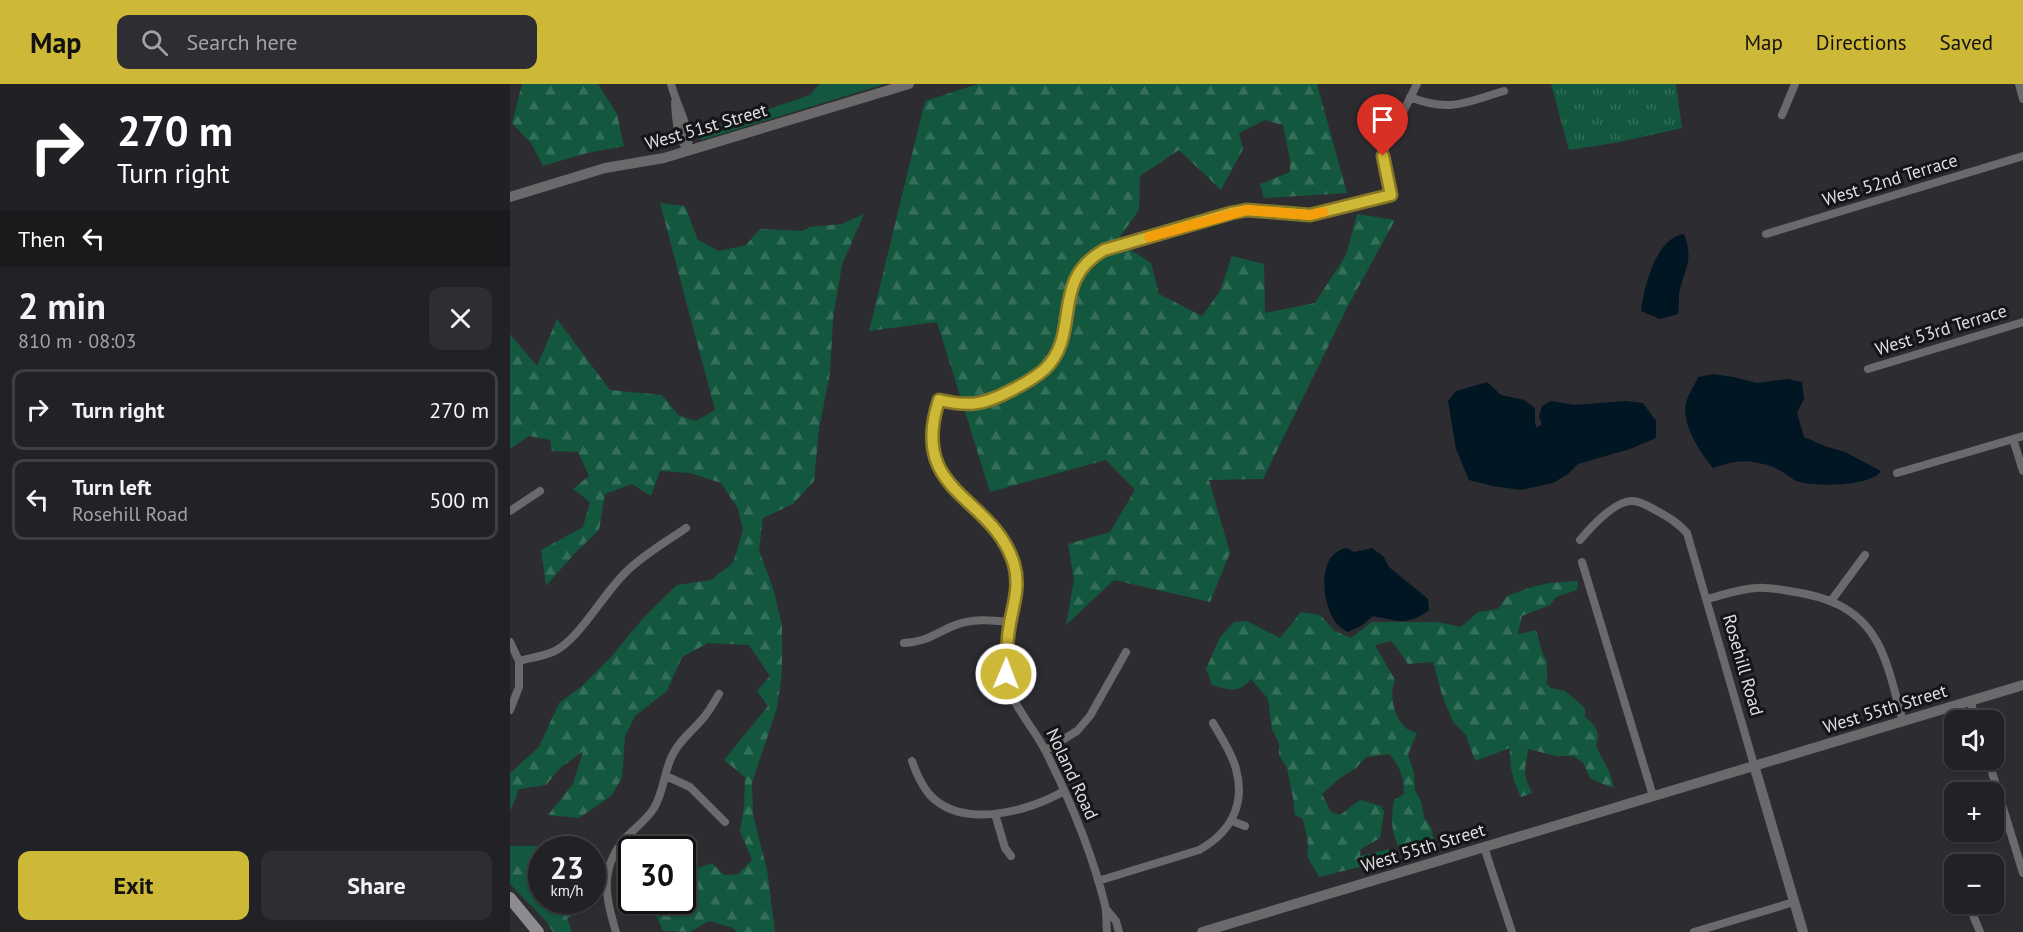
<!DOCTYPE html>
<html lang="en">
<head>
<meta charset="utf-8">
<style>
	body { margin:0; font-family:"PT Sans",sans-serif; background:#2e2e32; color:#f1f3f6; height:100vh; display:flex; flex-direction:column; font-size:22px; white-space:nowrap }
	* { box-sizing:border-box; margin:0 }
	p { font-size:20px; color:#a2a3a7 }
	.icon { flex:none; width:33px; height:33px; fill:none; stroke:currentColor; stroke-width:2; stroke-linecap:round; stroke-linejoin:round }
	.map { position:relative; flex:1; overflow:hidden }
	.panel { display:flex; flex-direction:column; background:#222125; width:510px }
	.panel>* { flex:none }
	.top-card { background:#202124; color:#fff; overflow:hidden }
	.buttons { position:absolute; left:1434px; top:626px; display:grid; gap:12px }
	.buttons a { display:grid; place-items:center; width:60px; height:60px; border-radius:12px; background:#222125; box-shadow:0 2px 4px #0004,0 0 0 2px #3f3e42; font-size:30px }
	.speed { position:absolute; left:18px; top:752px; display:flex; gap:12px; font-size:30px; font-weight:700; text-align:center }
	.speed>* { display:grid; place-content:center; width:78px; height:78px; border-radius:50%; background:#222125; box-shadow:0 2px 4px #0004,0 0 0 2px #3f3e42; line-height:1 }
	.speed small { font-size:15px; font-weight:400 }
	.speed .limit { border:3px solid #111; border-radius:9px; background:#fff; color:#111 }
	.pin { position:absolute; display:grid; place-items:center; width:51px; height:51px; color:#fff; margin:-62px -26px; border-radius:50% 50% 50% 0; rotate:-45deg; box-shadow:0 0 6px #0007 }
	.pin .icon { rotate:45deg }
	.me { position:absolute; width:66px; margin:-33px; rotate:1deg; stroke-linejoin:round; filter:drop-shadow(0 0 4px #0008) }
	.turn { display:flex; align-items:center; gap:21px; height:126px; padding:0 18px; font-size:27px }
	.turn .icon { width:78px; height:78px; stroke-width:2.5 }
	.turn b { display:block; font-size:42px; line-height:51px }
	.then { display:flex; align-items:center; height:57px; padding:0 18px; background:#0003; gap:12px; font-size:22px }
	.round { display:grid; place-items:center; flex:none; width:63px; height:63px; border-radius:12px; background:#2e2e32 }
	.overview { display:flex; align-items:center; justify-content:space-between; height:102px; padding:0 18px }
	h1 { font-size:36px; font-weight:800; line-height:45px }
	.button { display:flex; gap:12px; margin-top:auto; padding:12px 18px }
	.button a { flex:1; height:69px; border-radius:12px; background:#ceb837; color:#111; font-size:24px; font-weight:800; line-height:69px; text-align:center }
	.button a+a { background:#2e2e32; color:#f1f3f6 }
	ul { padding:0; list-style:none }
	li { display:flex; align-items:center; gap:18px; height:81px; margin:0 12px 9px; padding:0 6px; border:3px solid #3f3e42; border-radius:12px }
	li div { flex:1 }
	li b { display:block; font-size:22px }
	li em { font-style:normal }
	header { display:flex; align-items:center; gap:36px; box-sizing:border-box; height:84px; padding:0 30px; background:#ceb837; color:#111 }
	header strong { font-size:28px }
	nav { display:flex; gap:33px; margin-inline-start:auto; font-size:21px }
	.search { width:420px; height:54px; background:#2e2e32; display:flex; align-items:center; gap:15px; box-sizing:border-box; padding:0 21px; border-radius:12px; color:#a2a3a7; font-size:22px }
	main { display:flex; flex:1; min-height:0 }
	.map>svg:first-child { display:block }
	.grass { fill:#13573f }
	.forest { fill:url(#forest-firs) }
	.park { fill:url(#park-tufts) }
	.water { fill:#001622 }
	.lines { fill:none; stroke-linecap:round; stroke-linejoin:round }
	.minor { stroke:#6b696b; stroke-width:8 }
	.tertiary { stroke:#6b696b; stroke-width:10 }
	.secondary { stroke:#8e8b8e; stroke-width:12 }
	.route-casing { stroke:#867824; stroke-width:15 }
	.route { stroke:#ceb837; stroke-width:10 }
	.slow { stroke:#f59e0b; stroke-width:10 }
	.labels { text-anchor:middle; stroke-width:6; stroke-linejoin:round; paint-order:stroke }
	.street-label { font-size:18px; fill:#dfdee2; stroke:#151517 }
</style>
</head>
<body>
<header>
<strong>Map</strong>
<div class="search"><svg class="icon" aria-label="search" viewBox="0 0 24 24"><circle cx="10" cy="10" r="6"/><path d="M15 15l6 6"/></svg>Search here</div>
<nav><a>Map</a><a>Directions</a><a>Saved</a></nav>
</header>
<main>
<section class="panel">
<div class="top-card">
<div class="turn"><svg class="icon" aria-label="right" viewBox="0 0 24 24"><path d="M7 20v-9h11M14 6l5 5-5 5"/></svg><div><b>270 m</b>Turn right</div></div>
<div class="then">Then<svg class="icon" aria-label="left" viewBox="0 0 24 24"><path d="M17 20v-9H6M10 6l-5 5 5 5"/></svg></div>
</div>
<div class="overview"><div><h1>2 min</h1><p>810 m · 08:03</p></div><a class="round"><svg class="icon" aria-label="close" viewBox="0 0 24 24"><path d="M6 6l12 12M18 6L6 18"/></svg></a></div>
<ul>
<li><svg class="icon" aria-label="right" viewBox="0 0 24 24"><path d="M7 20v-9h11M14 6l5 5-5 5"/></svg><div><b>Turn right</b></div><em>270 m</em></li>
<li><svg class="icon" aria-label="left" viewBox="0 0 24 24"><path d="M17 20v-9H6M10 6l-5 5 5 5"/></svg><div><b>Turn left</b><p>Rosehill Road</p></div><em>500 m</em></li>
</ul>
<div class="button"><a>Exit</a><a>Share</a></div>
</section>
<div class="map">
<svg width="1513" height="848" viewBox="0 0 1513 848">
	<defs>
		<pattern id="forest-firs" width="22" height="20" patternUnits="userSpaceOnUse" patternTransform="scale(1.5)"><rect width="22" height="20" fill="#13573f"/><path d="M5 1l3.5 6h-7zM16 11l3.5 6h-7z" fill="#356f5a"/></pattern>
		<pattern id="park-tufts" width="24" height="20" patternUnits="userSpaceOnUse" patternTransform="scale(1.5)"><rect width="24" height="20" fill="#13573f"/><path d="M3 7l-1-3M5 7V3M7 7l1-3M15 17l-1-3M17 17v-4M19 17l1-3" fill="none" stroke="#356f5a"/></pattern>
	</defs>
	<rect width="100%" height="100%" fill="#2d2c31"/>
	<!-- grass -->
	<path class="grass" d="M309,0H375L192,56L181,51L300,11Z"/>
	<!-- forest -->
	<path class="forest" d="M12,0H88L107,30L114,62L77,69L33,82L21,59L2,39Z
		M468,0H807L837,109L754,114L750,100L780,88V76L773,41L755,36L729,49L733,65L711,106L669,66L630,92L629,126L607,157L641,179L649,210L692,232L710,207L722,172L754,180L755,229L805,219L836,171L847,130L885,136L838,222L753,395L699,396L720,469L700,518L604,496L556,541L564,496L558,460L600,448L625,406L596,376L480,408L427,238L359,247L415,17Z
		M150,119L175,122L188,156L209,167L236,161L250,145L292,147L300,143L332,140L354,130L332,181L323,234L320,289L309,345L304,397L283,420L253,434L249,466L263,504L272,541V587L267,624L242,699L243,731L257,786L265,848H227L223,844L199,837L180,848L153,847L139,816H172L173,771L188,784L202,779L214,791L228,790L242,776L230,747L234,722L235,693L214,676L258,622L247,607L260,592L239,561L198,559L172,573L157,607L125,632L115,653L112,694L101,712L69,734L38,731L63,700L73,667L50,684L36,701L9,705L0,728V689L29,663L49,619L72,602L100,574L135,532L167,501L201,496L223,479L233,446L228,425L211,399L180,389L150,387L141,412L122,400L95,410L89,446L64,470L36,502L31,466L73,443L80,418L63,405L79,392L68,368L42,367L40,356L19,352L0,365V250L27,282L47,235L100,306L152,311L168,331L186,337L205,326Z
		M1068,497L1067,506L1046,513L1040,521L1012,532L1008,550L1026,546L1032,568L1037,578V600L1041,604L1055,607L1075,624V633C1085,640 1091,649 1086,662C1092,676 1103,689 1103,704L1081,695L1073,679L1064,672H1046L1018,665L1015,685L1016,695L1022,709L1011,713C1003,696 999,683 1000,664L965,677L956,651L943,638L933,614L923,578L898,580L882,557L865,561L885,596C879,610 883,630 894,642C896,646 903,647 907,649L898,670L904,689L905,706L911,717L914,733L921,743L926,764L893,772C882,751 880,740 884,716L894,710C894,693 890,682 879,670L856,673L846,684L830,694L812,710L821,728L830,731L850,716L871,722L874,728L870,754L851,765L850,772L879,765L882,775L809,793L797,772C800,754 795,751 793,735L785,731L783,714L777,684L769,671V659L762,645L758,615L741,595C729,610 719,606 702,601L696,585L710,553L724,538L737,537L770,554L791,528L810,531L825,547L841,554L862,538H927L951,543L968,528L988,525L997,512L1019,504L1039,499Z
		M69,757L82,765H32V816H54L78,824L57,834L62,848H43L36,837L0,800V762H31Z"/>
	<!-- park -->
	<path class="park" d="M1041,0H1166L1172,44L1110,58L1059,66Z"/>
	<!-- water -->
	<path class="water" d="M1174,150C1185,179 1173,185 1169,211C1169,217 1169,224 1168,230L1150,235L1131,227C1134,203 1146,153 1174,150Z
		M1203,290L1224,293L1247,299L1278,295L1292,298L1294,315L1287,329L1294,353L1315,362L1335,368L1371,387C1360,403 1304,403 1286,397C1282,395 1278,391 1274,389C1267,384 1257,380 1248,379C1231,375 1219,379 1203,384C1190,368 1171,340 1176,319C1178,310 1185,301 1188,293Z
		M977,298L991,311L1014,316L1025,324V339L1027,344L1032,340L1029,333L1032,322L1041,317L1064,321L1116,317L1133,319L1146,337V354L1120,365L1068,380L1058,390L1043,399L1011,406L983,402L959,396L946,365L938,317L946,307Z
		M837,464L844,468L862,464L873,472L879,483L918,515L919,526C898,542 888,537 863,532L851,542L838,548C835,546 829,543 827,540C811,520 806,469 837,464Z"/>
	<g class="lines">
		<!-- minor -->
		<path class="minor" d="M161,0C167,23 181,43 178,67
			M1509,0L1513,15
			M900,13C940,29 956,18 994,7
			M165,18C166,37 167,52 178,67
			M1272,31L1285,0
			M1256,150L1513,72
			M1358,285L1513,238
			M1503,355L1513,387
			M1387,389L1513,352
			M0,427L30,407
			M1070,456C1081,443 1104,417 1122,417C1131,417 1140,423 1147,427C1160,434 1168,439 1177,449L1244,681
			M1072,478L1143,712
			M1197,515C1213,511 1229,505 1246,504C1257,503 1268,505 1279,507C1315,512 1348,523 1367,558C1380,582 1385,611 1393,637
			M1321,517L1355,471
			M0,558L9,577V603L0,626
			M394,559C416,558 424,550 443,542C462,534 481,536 500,538
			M9,577C20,574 34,572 45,567C70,554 93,510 116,488C134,470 156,458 176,444
			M1460,616L1466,636
			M536,666L567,647L580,632L616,568
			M1478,675L1513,789
			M402,677C406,689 411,700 419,710C451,746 518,728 554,707
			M156,692L180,703L215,738
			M485,730L495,764L501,772
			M722,737L735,742
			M974,763L1002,848
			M588,797L689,766C720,749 736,721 726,685C722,669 711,653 703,639
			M1458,819L1470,848
			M596,825L606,837L609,848
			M106,848C96,815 89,787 113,757C123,745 136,737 144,724C154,707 154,688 162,672C169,656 184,646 194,633C200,626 204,618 209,610
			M597,848C596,839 597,830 595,821C582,768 560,716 536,668C526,647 509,630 501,609C484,562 515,525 505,483C489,412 397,413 429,316C459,323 473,321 500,307C512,301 525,294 535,285C572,249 540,196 594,166L721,129L737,126L800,131L881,111L873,81L875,64L907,0
			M1184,848L1284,818"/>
		<!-- tertiary -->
		<path class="tertiary" d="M0,113L95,84L154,74L399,0
			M1244,681L1293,848
			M692,848L1513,601"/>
		<!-- secondary -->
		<path class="secondary" d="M0,814L28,848"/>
	</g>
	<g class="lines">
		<defs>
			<path id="route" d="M496,590C496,572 497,556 500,539C504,519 510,501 504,480C483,411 398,410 429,316C459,323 473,321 500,307C512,301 525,294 535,285C572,249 539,197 594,166L721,129L737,126L800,131L881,111L873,72"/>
		</defs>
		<!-- route casing -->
		<use href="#route" class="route-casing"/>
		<!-- route -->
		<use href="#route" class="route"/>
		<!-- slow -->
		<path class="slow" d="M639,153L737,126L800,131L813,128"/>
	</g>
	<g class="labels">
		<!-- street labels -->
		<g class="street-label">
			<text transform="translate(196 43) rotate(-16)" y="6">West 51st Street</text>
			<text transform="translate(1380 96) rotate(-17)" y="6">West 52nd Terrace</text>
			<text transform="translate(1431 246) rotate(-17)" y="6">West 53rd Terrace</text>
			<text transform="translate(1233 581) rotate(74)" y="6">Rosehill Road</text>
			<text transform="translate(1375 625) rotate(-17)" y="6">West 55th Street</text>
			<text transform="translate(562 690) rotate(65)" y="6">Noland Road</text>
			<text transform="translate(913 764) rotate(-17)" y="6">West 55th Street</text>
		</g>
	</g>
</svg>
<div class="buttons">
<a><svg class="icon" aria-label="sound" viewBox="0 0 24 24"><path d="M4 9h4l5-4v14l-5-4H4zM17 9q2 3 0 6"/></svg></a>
<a>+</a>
<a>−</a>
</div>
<div class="speed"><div>23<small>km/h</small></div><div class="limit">30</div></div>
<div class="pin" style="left:873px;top:72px;background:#d93025"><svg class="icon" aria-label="arrive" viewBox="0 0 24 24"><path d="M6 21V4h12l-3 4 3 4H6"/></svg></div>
<svg class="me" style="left:496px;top:590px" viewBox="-20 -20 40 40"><circle r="17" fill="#ceb837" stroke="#fff" stroke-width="3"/><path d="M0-11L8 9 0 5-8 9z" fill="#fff"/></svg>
</div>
</main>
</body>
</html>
